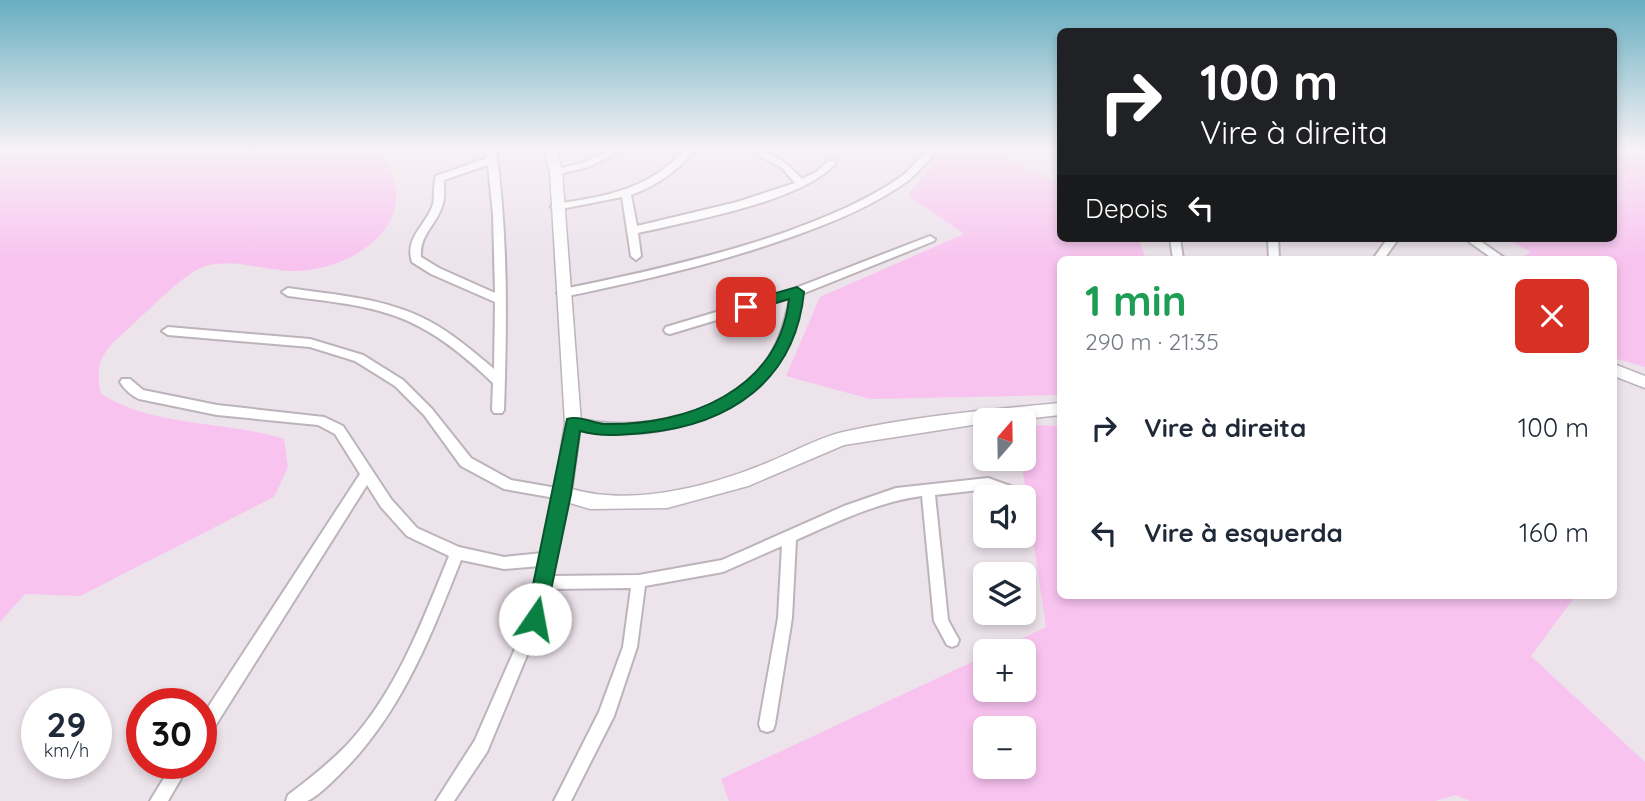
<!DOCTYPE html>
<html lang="pt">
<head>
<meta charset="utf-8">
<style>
	body { margin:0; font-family:Quicksand,sans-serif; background:#f2f2f3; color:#1f2937; height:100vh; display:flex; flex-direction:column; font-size:26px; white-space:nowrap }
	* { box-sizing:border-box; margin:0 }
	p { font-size:23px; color:#747a83 }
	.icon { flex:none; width:38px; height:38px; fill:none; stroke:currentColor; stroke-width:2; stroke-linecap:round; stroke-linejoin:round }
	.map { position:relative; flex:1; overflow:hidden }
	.details { position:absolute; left:1057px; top:256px; width:560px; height:343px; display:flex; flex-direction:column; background:#fff; border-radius:10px; box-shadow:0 4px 10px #0003 }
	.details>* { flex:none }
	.hud { position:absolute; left:1057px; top:28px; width:560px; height:214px; border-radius:10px; box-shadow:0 4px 10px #0003; background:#202124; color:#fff; overflow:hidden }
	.needle { width:46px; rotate:20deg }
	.fabs { position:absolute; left:973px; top:408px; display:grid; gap:14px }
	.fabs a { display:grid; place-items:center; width:63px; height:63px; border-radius:10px; background:#fff; box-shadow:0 4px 10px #0003; font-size:35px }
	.speed { position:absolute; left:21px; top:688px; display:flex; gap:14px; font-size:35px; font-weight:700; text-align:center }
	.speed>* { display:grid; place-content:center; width:91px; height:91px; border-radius:50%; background:#fff; box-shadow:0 4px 10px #0003; line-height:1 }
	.speed small { font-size:18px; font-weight:400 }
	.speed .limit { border:10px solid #d22; background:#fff; color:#111 }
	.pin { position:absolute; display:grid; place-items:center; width:60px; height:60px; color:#fff; margin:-30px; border-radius:14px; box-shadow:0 4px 10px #0006 }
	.me { position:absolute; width:77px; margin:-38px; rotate:12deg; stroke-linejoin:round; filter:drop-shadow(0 0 5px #0008) }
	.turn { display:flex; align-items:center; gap:24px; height:147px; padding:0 28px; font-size:32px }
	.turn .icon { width:91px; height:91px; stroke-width:2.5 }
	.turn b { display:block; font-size:49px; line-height:60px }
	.then { display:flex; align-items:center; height:66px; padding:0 28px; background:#0003; gap:14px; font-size:26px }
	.round { display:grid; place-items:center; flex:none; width:74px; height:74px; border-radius:10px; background:#f2f2f3 }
	.summary { display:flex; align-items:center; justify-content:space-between; height:119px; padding:0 28px }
	h1 { font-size:42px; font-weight:700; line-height:52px; color:#1e9e55 }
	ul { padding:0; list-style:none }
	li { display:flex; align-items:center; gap:21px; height:105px; padding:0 28px }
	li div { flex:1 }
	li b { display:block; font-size:26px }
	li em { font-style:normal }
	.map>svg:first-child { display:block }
	.green { fill:#f9c3f0; fill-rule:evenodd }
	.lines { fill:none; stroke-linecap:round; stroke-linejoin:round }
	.minor-casing { stroke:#bcb3bb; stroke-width:4 }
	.tertiary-casing { stroke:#bcb3bb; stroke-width:3 }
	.minor { fill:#fff; fill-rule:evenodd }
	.tertiary { fill:#fff; fill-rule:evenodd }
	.route { fill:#0b8043; stroke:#07532c; stroke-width:2 }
</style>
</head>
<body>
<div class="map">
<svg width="1645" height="801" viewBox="0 0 1645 801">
	<rect width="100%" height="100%" fill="#ede3eb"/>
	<!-- green -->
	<path class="green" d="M0,149H380C384,161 393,172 395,183C407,239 337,273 290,271C263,270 233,258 205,266C184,273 148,311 130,327C106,349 93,359 101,394C156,428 224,420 284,439L288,467L274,497L80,596L25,594L0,622Z
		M945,149H989L1053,180L1060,175V238H1138L1146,259H1060V395L870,399L786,376L820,297L964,234L908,195Z
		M1614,149H1645V367L1614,358V259H1521L1530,252L1505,238H1614Z
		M1024,425L1060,426V595H1576L1531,656L1645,762V801H1470L1456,795L1435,801H729L721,779L985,656V690H1024V651H996L1046,627L1021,459ZM985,728H1024V766H985Z"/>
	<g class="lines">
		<defs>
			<path id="minor" d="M486,149H496C508,236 507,323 504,410L502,413H494L492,410L493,383C471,362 447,341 420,327C380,305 332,302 288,296L282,292L288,288C335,295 387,298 429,321C453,334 474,352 494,369L495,302L431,274L412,262C404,237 427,225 433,204C435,195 433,185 436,176L487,158ZM488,165L493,214L495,293L439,268L421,257C419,234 438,224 443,203C445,196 444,187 444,180Z
				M612,149H625L588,167L556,175L551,172L553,170L582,163Z
				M685,149H695C678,171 658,185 631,195L637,226L737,202L795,183L781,167L747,149C770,149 787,163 802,179L816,172L828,161H834L836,163C802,202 689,221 638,233L641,256L636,260L631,256L622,197L556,210L551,207L556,204C607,196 649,190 685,149Z
				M928,149H938C929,159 919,172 909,180C875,205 834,222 794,236C719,263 641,281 563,297L557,293L563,289C638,274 714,257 786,232C826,217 867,201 902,176C911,169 919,158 928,149Z
				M930,236L935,239L934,241L802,294C797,323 789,350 770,373C726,427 639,443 573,428L569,427L567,423L569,419L573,418C637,433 718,418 762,367C778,347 785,323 790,298L670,334L666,333L664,330L666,327L793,289Z
				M1170,238H1180L1183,259H1173Z
				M1268,238H1278L1279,259H1269Z
				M1388,238H1399L1384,259H1373Z
				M1464,238H1476L1506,259H1493Z
				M168,327L310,339L363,355L403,380L432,409L471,458L511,480L568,490L570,494L552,576L639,575L722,560L844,506L896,488L988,478L1016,488L1018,492L1013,497L988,489L935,495L948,620L959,640L957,645L952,647L947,645L934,621L922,496C877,502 837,522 796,540L792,618L775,724L773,730L767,732L761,730L759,724L778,618L782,546L723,572L645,586L637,647L614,716L571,801H554L599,712L623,647L631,588L549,589L542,619L487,752L454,801H436L475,740L528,619L540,566L504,569L461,560C430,638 401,714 340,774C333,781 316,798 307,801C301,801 292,801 286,801L288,795C308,780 328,764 346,746C396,693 422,622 449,556L407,536L381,507L367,485L207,739L201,741V718L360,474L335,434L318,425L217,415L139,399C132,396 124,389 120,382L122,379H130L143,390L217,405L324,417L343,426L391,499L417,528L459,547L504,557L543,553L555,498L504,489L461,466L424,415L395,386L355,361L310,347L168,335L162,331Z
				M173,763H190L168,801H150Z"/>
			<path id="tertiary" d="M544,149H556L562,172L581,423L572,489C633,507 712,486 769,462C793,452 818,438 843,432C914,416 988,410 1060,403V415L1015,420H985V423L844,445L748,486L667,508L590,509L557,499L554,494L565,423L550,172Z
				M1614,364L1645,376V388L1614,376Z"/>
		</defs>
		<!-- minor casing -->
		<use href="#minor" class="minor-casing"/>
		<!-- tertiary casing -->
		<use href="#tertiary" class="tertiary-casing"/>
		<!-- minor -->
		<use href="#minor" class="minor"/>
		<!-- tertiary -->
		<use href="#tertiary" class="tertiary"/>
	</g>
	<!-- sky -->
	<linearGradient id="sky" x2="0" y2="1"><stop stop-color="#67aec0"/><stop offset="0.57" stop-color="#f7f2f6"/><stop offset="1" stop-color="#f7f2f6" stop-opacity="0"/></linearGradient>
	<rect width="1645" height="261" fill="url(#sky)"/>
	<!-- route -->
	<path class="route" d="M797,287L804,292C795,382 729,425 644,433C621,435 602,437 580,431L571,494L545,619L542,626L535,628L529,626L526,619L567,419C579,415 592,423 604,424C686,426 779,391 789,299L746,312L739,307L741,303Z"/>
</svg>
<div class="fabs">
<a><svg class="needle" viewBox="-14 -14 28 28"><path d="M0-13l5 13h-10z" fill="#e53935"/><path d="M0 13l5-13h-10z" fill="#747a83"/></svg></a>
<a><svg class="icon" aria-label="sound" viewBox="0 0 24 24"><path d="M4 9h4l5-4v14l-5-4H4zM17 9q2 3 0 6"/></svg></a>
<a><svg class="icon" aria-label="layers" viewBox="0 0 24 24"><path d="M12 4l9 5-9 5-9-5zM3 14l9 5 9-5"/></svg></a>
<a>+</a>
<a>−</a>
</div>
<div class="speed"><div>29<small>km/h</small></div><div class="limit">30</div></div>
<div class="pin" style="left:746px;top:307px;background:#d93025"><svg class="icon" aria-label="arrive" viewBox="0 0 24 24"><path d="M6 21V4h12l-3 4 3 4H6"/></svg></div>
<svg class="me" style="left:535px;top:619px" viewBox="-20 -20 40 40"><circle r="19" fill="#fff"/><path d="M0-13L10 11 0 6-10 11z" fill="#0b8043"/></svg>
<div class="hud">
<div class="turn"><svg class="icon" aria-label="right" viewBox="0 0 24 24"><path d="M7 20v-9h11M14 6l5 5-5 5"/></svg><div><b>100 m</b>Vire à direita</div></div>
<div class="then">Depois<svg class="icon" aria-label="left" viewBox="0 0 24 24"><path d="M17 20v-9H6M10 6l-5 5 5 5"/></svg></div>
</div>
<section class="details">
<div class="summary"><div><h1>1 min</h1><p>290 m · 21:35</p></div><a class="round" style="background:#d93025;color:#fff"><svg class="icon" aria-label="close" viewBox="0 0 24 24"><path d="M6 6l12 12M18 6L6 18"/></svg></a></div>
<ul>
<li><svg class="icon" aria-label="right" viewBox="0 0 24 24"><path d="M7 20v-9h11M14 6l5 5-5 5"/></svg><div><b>Vire à direita</b></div><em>100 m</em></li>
<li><svg class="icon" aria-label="left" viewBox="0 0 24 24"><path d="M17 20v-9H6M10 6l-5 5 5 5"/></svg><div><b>Vire à esquerda</b></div><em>160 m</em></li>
</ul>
</section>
</div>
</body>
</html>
